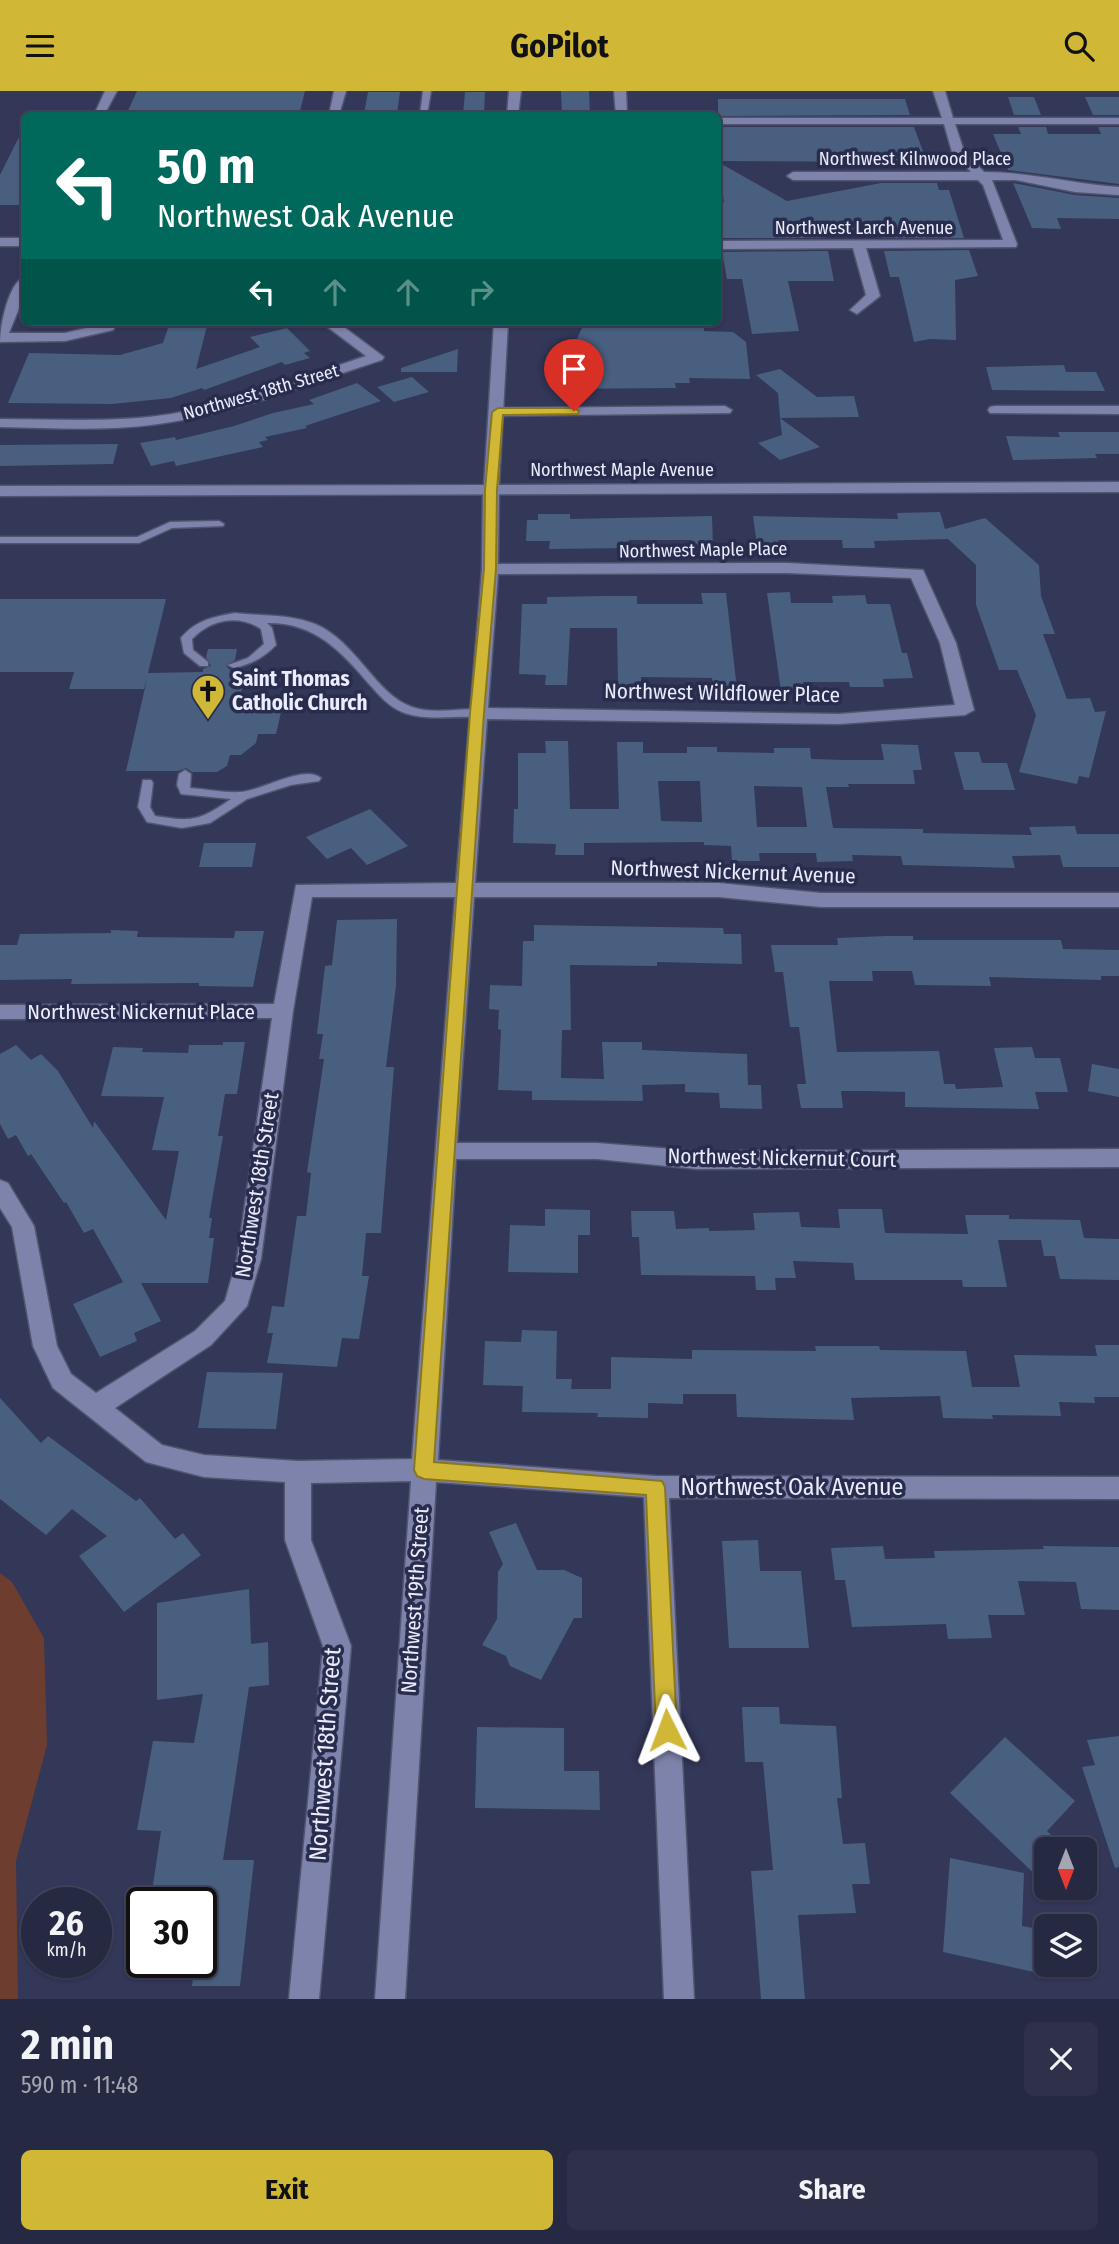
<!DOCTYPE html>
<html lang="en">
<head>
<meta charset="utf-8">
<style>
	body { margin:0; font-family:"Fira Sans Condensed",sans-serif; background:#2e3149; color:#f1f3f6; height:100vh; display:flex; flex-direction:column; font-size:26px; white-space:nowrap }
	* { box-sizing:border-box; margin:0 }
	p { font-size:23px; color:#a4a6b2 }
	.icon { flex:none; width:38px; height:38px; fill:none; stroke:currentColor; stroke-width:2; stroke-linecap:round; stroke-linejoin:round }
	.map { position:relative; height:1908px; overflow:hidden }
	.details { display:flex; flex-direction:column; background:#262942; flex:1 }
	.details>* { flex:none }
	.hud { position:absolute; left:21px; top:21px; width:700px; height:214px; border-radius:10px; box-shadow:0 2px 5px #0004,0 0 0 2px #42455b; background:#00695c; color:#fff; overflow:hidden }
	.needle { width:46px; rotate:180deg }
	.fabs { position:absolute; left:1034px; top:1746px; display:grid; gap:14px }
	.fabs a { display:grid; place-items:center; width:63px; height:63px; border-radius:10px; background:#262942; box-shadow:0 2px 5px #0004,0 0 0 2px #42455b; font-size:35px }
	.speed { position:absolute; left:21px; top:1796px; display:flex; gap:14px; font-size:35px; font-weight:700; text-align:center }
	.speed>* { display:grid; place-content:center; width:91px; height:91px; border-radius:50%; background:#262942; box-shadow:0 2px 5px #0004,0 0 0 2px #42455b; line-height:1 }
	.speed small { font-size:18px; font-weight:400 }
	.speed .limit { border:4px solid #111; border-radius:10px; background:#fff; color:#111 }
	.pin { position:absolute; display:grid; place-items:center; width:60px; height:60px; color:#fff; margin:-72px -30px; border-radius:50% 50% 50% 0; rotate:-45deg; box-shadow:0 0 7px #0007 }
	.pin .icon { rotate:45deg }
	.me { position:absolute; width:77px; margin:-38px; rotate:357deg; stroke-linejoin:round; filter:drop-shadow(0 0 5px #0008) }
	.turn { display:flex; align-items:center; gap:24px; height:147px; padding:0 21px; font-size:32px }
	.turn .icon { width:91px; height:91px; stroke-width:2.5 }
	.turn b { display:block; font-size:49px; line-height:60px }
	.lanes { display:flex; align-items:center; height:66px; padding:0 21px; background:#0003; justify-content:center; gap:35px; direction:ltr }
	.lanes .off { opacity:.35 }
	.round { display:grid; place-items:center; flex:none; width:74px; height:74px; border-radius:10px; background:#2e3149 }
	.overview { display:flex; align-items:center; justify-content:space-between; height:119px; padding:0 21px }
	h1 { font-size:42px; font-weight:700; line-height:52px }
	.button { display:flex; gap:14px; margin-top:auto; padding:14px 21px }
	.button a { flex:1; height:80px; border-radius:10px; background:#d0b736; color:#111; font-size:28px; font-weight:700; line-height:80px; text-align:center }
	.button a+a { background:#2e3149; color:#f1f3f6 }
	header { display:flex; justify-content:space-between; align-items:center; height:91px; padding:0 21px; background:#d0b736; color:#111; font-size:32px; font-weight:700 }
	.map>svg:first-child { display:block }
	.green { fill:#6d3e30 }
	.building { fill:#495f7f; fill-rule:evenodd }
	.lines { fill:none; stroke-linecap:round; stroke-linejoin:round }
	.lane-casing { stroke:#51546f; stroke-width:3 }
	.street-casing { stroke:#51546f; stroke-width:3 }
	.secondary-casing { stroke:#51546f; stroke-width:3 }
	.lane { fill:#7d83aa; fill-rule:evenodd }
	.street { fill:#7d83aa; fill-rule:evenodd }
	.secondary { fill:#7d83aa; fill-rule:evenodd }
	.route { fill:#d0b736; stroke:#877723; stroke-width:2 }
	.labels { text-anchor:middle; stroke-width:7; stroke-linejoin:round; paint-order:stroke }
	.far-street-label { font-size:18px; fill:#e9ecfd; stroke:#292d4d }
	.poi-label { font-size:21px; font-weight:bold; fill:#e9ecfd; stroke:#292d4d; text-anchor:start }
	.street-label { font-size:21px; fill:#e9ecfd; stroke:#292d4d }
	.near-street-label { font-size:24px; fill:#e9ecfd; stroke:#292d4d }
</style>
</head>
<body>
<header><svg class="icon" aria-label="menu" viewBox="0 0 24 24"><path d="M4 6h16M4 12h16M4 18h16"/></svg>GoPilot<svg class="icon" aria-label="search" viewBox="0 0 24 24"><circle cx="10" cy="10" r="6"/><path d="M15 15l6 6"/></svg></header>
<div class="map">
<svg width="1119" height="1908" viewBox="0 0 1119 1908">
	<rect width="100%" height="100%" fill="#333758"/>
	<!-- green -->
	<path class="green" d="M0,1482L12,1491L44,1547L47,1654L16,1770L18,1908H0Z"/>
	<!-- building -->
	<path class="building" d="M137,0H305L299,24H126Z
		M561,0H589L590,24H562Z
		M368,1H400L397,22L387,21L384,24L364,23Z
		M465,1H485L484,23L463,24Z
		M1008,6H1034L1041,24H1014Z
		M1085,6H1119V24H1093Z
		M718,8H905L910,24L718,25Z
		M24,36V114H0V84Z
		M718,36H914L927,71L718,70Z
		M1018,36H1046L1048,43H1101L1098,36H1119V93L1008,79L993,43H1021Z
		M718,71L787,110L881,92H937L939,99H949L964,147H881L879,139H825L826,147H720L718,113L724,111Z
		M1013,92L1075,104L1119,107V128L1057,127L1061,138L1032,137Z
		M969,159L978,185L955,189L956,249L930,248L914,251L899,186H890L884,160Z
		M828,160L834,190H788L799,240L752,243L742,188H727L722,161Z
		M170,231H208L196,278L260,256L250,246L287,237L310,260L304,262L310,267L285,274L282,271L204,299L202,297L171,307L112,313L8,312L29,262L120,264L163,252Z
		M585,231H704V240L733,241L746,251L750,288L689,287L690,292H675L676,297L552,298Z
		M458,258L457,281H401V277Z
		M1064,274L1066,281H1096L1105,300L992,299L986,276Z
		M780,278L817,306L854,305L859,326L780,327L778,302L756,284Z
		M412,286L429,301L394,311L377,296Z
		M357,292L381,310L305,335L307,337L265,346L268,349L259,351L263,356L176,375L174,370L151,375L140,352L175,346L176,349L234,335L273,322L314,313L309,309Z
		M780,327L820,356L780,369L758,352L782,344Z
		M1058,341H1119V363H1095L1097,367L1013,369L1006,345L1060,346Z
		M118,353L113,373L0,375V354Z
		M940,421L945,438L985,427L1039,474L1041,505L1055,543H1043L1067,608L1090,607L1095,621L1106,620L1089,687L1079,685L1077,693L1019,681L1036,624L1017,579H999L976,514V474L948,448L874,450L875,457H843L842,449H778L779,454H757L753,425L898,428L897,422Z
		M538,423H570V428L712,425L713,455H692V449H629V457L549,458L550,450H526L527,429H538Z
		M790,501L791,512H833L832,505L865,504L867,513H890L902,562H907L913,587L883,588L884,596H850L849,591H803L804,600H781L767,502Z
		M701,502H726L737,598H714L712,587L641,586V594H618L617,537H570L567,594H545L546,584L519,583L522,513H547V506L604,505H637V513H703Z
		M0,508H166L148,582L203,581V578L211,575L206,566L208,558H237L235,569L226,575L232,581H245L239,614L261,613L260,617H282L276,643H258L256,652L241,664H230L227,675L217,681H192L186,677L178,680H126L147,588L144,598H69L74,581H0Z
		M545,650H568L570,718H619L617,651H643V662H687V656H717V661L774,662V657H810L811,668L845,669H884L881,653L918,654L922,679H913L915,693H848L849,696H826L833,737L923,738V742L1032,744L1029,736L1075,735L1077,743H1119V776H1063L1060,764L1012,765L1015,777L903,774L901,765L852,764L853,770L817,771L816,762H759L760,770H732L731,755L704,754V751L584,752V764H555L556,753L513,752L514,718H518V662H546ZM658,690H700L702,731L661,730ZM754,695L802,696L807,736H757Z
		M954,661H979L982,672H1007L1015,699H964Z
		M370,718L408,755L367,774L351,757L327,768L306,746Z
		M204,752H256L252,776H199Z
		M397,828L396,895L386,976H394L381,1142H366L362,1185H369L359,1248L342,1247L337,1276L267,1272L273,1242H267L272,1215L284,1216L297,1125H306L311,1082L307,1081L324,968H319L323,943H317L325,875L332,874L337,829Z
		M534,834L723,837L724,843H741L742,873L657,871V875L570,874L571,939H562L561,987L604,988L602,951H642V959L747,963L748,994H761L762,1018L720,1017L719,1002L685,1001V993L642,994L643,1010L532,1009V1000L498,999L501,939L498,938L499,919L489,918L490,894L522,895L523,850H534Z
		M111,839L138,840L137,846L234,847L235,840H264L253,896L199,895V892L71,893L72,888L0,889V854H17L20,843L111,842Z
		M886,845H913V849H1061L1063,858L1119,859V885H1101V889L989,886L991,895L915,894L912,880H872L873,890H829L837,961L939,960L944,993H955L956,998L1003,996L994,957L1032,956L1035,967H1060L1068,1001H1035L1039,1018L905,1016V1001L864,1000H841L843,1017H801L797,993H806L799,936H790L783,881H775L771,854H838L837,847Z
		M223,951H245L237,1003H225L218,1045H223L209,1127H212L209,1147H214L208,1192H141L161,1230L134,1242L137,1250L100,1266L73,1213L123,1191L93,1138L84,1142L66,1111L64,1112L31,1063L28,1065L16,1044L8,1048L0,1033V963L16,954L31,969L41,963L58,980L93,1037L94,1030L166,1129L179,1060L152,1059L164,1006L101,1005L113,956L143,957L142,961L188,962L189,954H223Z
		M1092,973L1119,978V1006L1088,1000Z
		M545,1118L590,1119V1144H578V1182L508,1181L510,1134L545,1135Z
		M838,1118H882L885,1142L968,1143L965,1124H1009V1128L1080,1129L1084,1147L1119,1148V1189L1060,1188L1055,1165H1044L1041,1149H998L1007,1196H963L962,1189H855L853,1172L793,1170L796,1187H775L776,1199H756L755,1185L641,1184L639,1146H632L631,1120H674L676,1138L709,1137V1140L755,1139L753,1122L799,1121L801,1136L840,1137Z
		M522,1239L557,1240L556,1288H572L571,1298H611V1266L692,1268V1259L816,1260L815,1255H879L880,1259L966,1260L972,1296H1020L1014,1264L1097,1265L1095,1254H1119V1306H1094L1095,1312L1059,1311L1061,1325L992,1324L993,1328L943,1327L940,1305L851,1307L854,1329L737,1326L736,1303H683V1313L648,1312V1327L597,1326L598,1322L522,1321L523,1295L483,1294L485,1250L521,1251Z
		M207,1281L283,1282L276,1338L198,1337Z
		M0,1307L41,1352L48,1345L136,1410L140,1407L175,1448L183,1442L201,1464L124,1521L79,1465L107,1445L72,1418L46,1444L0,1408Z
		M516,1432L537,1479H564L582,1487V1527H574L541,1589L510,1575L506,1565L482,1554L497,1528L498,1481L503,1473L489,1441Z
		M758,1449L760,1480H801L809,1557H729L722,1450Z
		M883,1455L885,1468L935,1467L934,1460L1044,1458L1043,1455L1119,1456V1519L1081,1518L1076,1491L1018,1490L1025,1524H988L992,1547L948,1548L946,1533L852,1536L845,1489H835L831,1457Z
		M249,1498L251,1553L268,1551L269,1594L249,1596L223,1769H254L240,1895H192L195,1871H201V1811H158L159,1807H151L161,1740L137,1739L153,1650L194,1652L203,1603L157,1609V1512Z
		M742,1616H779L780,1633L836,1635L842,1707H837L843,1753L865,1752L870,1793H852L856,1822L798,1824L805,1908H761L751,1780L773,1779L763,1671H745Z
		M477,1636L564,1637V1680H599L600,1719L475,1717Z
		M1119,1645V1776L1115,1777L1082,1676L1095,1674L1087,1649Z
		M1005,1646L1075,1710L1047,1740L1067,1759H1046V1794L950,1702Z
		M950,1767L1024,1782L1022,1835L1044,1839L1043,1883L943,1861Z"/>
	<g class="lines">
		<defs>
			<path id="lane" d="M423,0H431L427,24H420Z
				M219,430L224,433L223,435L172,437L139,452H0V446H137L170,431Z
				M235,522C261,525 290,523 315,533C356,550 375,603 412,616C432,623 456,618 477,618L483,622L477,626C452,625 425,630 402,621C388,615 379,604 369,593C341,560 314,531 267,532L272,537L276,554C263,567 252,573 234,577L228,574L248,567L264,553L261,538C239,523 211,528 192,548L193,559L208,571V575H200L184,562L181,547C196,529 213,526 235,522Z
				M185,679L191,683L190,697C206,698 224,702 241,701C261,700 304,673 321,687L319,690L291,694L247,708L210,732L182,737L147,731L138,716L143,689H151L153,692L150,716L155,725C193,731 199,730 231,708L181,703L177,694L179,683Z"/>
			<path id="street" d="M105,0H117L104,24H94Z
				M334,0H346L339,24H329Z
				M614,0H626L627,24H616Z
				M933,0H945L953,27H1119V33H955L964,60L984,81C1030,81 1074,93 1119,96V104L1075,101L1016,89H992L1017,153L1016,156L866,157L880,205L857,223L850,219L866,204L853,157L718,158V150L1003,149L983,94L978,89H793L787,85L793,81H971L952,61L944,33H718V27H942Z
				M0,147H24V155H0Z
				M24,186V205L9,242H65L108,232L115,236L113,239L65,250L0,251C0,235 8,193 24,186Z
				M321,231H337L384,266L382,269C313,291 244,320 171,331C115,341 57,337 0,336V328C57,328 115,332 171,323C238,312 302,286 366,265Z
				M725,315L732,319L730,322L498,325L491,321L498,317Z
				M995,315H1119V323L990,322L988,319L990,316Z
				M491,394L499,399L498,473L787,472L923,479L956,552L974,619L965,624L839,633L487,628L475,792H719L821,802H1119V816H821L719,806H474L457,1052H597L697,1060L1119,1058V1076L697,1078L597,1068H456L438,1369L656,1385L1119,1386V1408L669,1407L694,1908H664L644,1406L436,1391L405,1908H375L411,1390L311,1392V1449L351,1555L319,1908H289L323,1555L285,1449V1391L204,1386L146,1371L53,1297L33,1255L12,1136L0,1117V1089L8,1092L34,1135L57,1255L71,1283L96,1302L195,1240L225,1210L237,1168L272,927L0,928V914L274,913L296,794L456,792L482,478L483,399ZM787,482L911,487L940,552L955,614L839,623L488,617L498,483ZM312,806H455L412,1368L298,1370L204,1364L162,1354L115,1317L211,1254L247,1215L261,1168L293,920Z"/>
			<path id="secondary" d="M509,0H521L518,24H507Z
				M494,231H508L499,394L1119,391V401L0,405V395L484,394Z"/>
		</defs>
		<!-- lane casing -->
		<use href="#lane" class="lane-casing"/>
		<!-- street casing -->
		<use href="#street" class="street-casing"/>
		<!-- secondary casing -->
		<use href="#secondary" class="secondary-casing"/>
		<!-- lane -->
		<use href="#lane" class="lane"/>
		<!-- street -->
		<use href="#street" class="street"/>
		<!-- secondary -->
		<use href="#secondary" class="secondary"/>
	</g>
	<!-- route -->
	<path class="route" d="M574,317L579,320L578,323L503,324L497,399L496,478L484,622L434,1371L662,1390L665,1396L677,1639L674,1646L667,1649L659,1646L656,1639L646,1404L424,1388L417,1385L414,1379L470,622L484,478L485,399L492,321L498,317Z"/>
	<!-- icons -->
	<defs>
		<symbol id="church-pin" viewBox="-11 -11 22 30"><path d="M0 17L-7.5 6A9.5 9.5 0 1 1 7.5 6Z" fill="#d0b736" stroke="#292d4d"/><path d="M-1.2-6h2.4v3.5h3.3v2.4h-3.3V6h-2.4V-.1h-3.3v-2.4h3.3Z" fill="#111"/></symbol>
	</defs>
	<g fill-rule="evenodd">
		<use href="#church-pin" x="189" y="581" width="38" height="52"/>
	</g>
	<g class="labels">
		<!-- far-street labels -->
		<g class="far-street-label">
			<text x="915" y="74">Northwest Kilnwood Place</text>
			<text x="864" y="143">Northwest Larch Avenue</text>
			<text transform="translate(261 301) rotate(-16)" y="6">Northwest 18th Street</text>
			<text x="622" y="385">Northwest Maple Avenue</text>
			<text transform="translate(703 459) rotate(-1)" y="6">Northwest Maple Place</text>
		</g>
		<!-- poi labels -->
		<g class="poi-label">
			<text x="232" y="595">Saint Thomas<tspan x="232" dy="24">Catholic Church</tspan></text>
		</g>
		<!-- street labels -->
		<g class="street-label">
			<text transform="translate(722 602) rotate(1)" y="7">Northwest Wildflower Place</text>
			<text transform="translate(733 781) rotate(2)" y="7">Northwest Nickernut Avenue</text>
			<text x="141" y="928">Northwest Nickernut Place</text>
			<text transform="translate(782 1067) rotate(1)" y="7">Northwest Nickernut Court</text>
			<text transform="translate(257 1094) rotate(-81)" y="7">Northwest 18th Street</text>
			<text transform="translate(415 1509) rotate(-86)" y="7">Northwest 19th Street</text>
		</g>
		<!-- near-street labels -->
		<g class="near-street-label">
			<text x="792" y="1404">Northwest Oak Avenue</text>
			<text transform="translate(325 1663) rotate(-86)" y="8">Northwest 18th Street</text>
		</g>
	</g>
</svg>
<div class="fabs">
<a><svg class="needle" viewBox="-14 -14 28 28"><path d="M0-13l5 13h-10z" fill="#e53935"/><path d="M0 13l5-13h-10z" fill="#a4a6b2"/></svg></a>
<a><svg class="icon" aria-label="layers" viewBox="0 0 24 24"><path d="M12 4l9 5-9 5-9-5zM3 14l9 5 9-5"/></svg></a>
</div>
<div class="speed"><div>26<small>km/h</small></div><div class="limit">30</div></div>
<div class="pin" style="left:574px;top:320px;background:#d93025"><svg class="icon" aria-label="arrive" viewBox="0 0 24 24"><path d="M6 21V4h12l-3 4 3 4H6"/></svg></div>
<svg class="me" style="left:667px;top:1639px" viewBox="-20 -20 40 40"><path d="M0-17L14 15 0 8-14 15z" fill="#d0b736" stroke="#fff" stroke-width="4"/></svg>
<div class="hud">
<div class="turn"><svg class="icon" aria-label="left" viewBox="0 0 24 24"><path d="M17 20v-9H6M10 6l-5 5 5 5"/></svg><div><b>50 m</b>Northwest Oak Avenue</div></div>
<div class="lanes"><svg class="icon" aria-label="left" viewBox="0 0 24 24"><path d="M17 20v-9H6M10 6l-5 5 5 5"/></svg><svg class="icon off" aria-label="ahead" viewBox="0 0 24 24"><path d="M12 20V5M6 11l6-6 6 6"/></svg><svg class="icon off" aria-label="ahead" viewBox="0 0 24 24"><path d="M12 20V5M6 11l6-6 6 6"/></svg><svg class="icon off" aria-label="right" viewBox="0 0 24 24"><path d="M7 20v-9h11M14 6l5 5-5 5"/></svg></div>
</div>
</div>
<section class="details">
<div class="overview"><div><h1>2 min</h1><p>590 m · 11:48</p></div><a class="round"><svg class="icon" aria-label="close" viewBox="0 0 24 24"><path d="M6 6l12 12M18 6L6 18"/></svg></a></div>
<div class="button"><a>Exit</a><a>Share</a></div>
</section>
</body>
</html>
